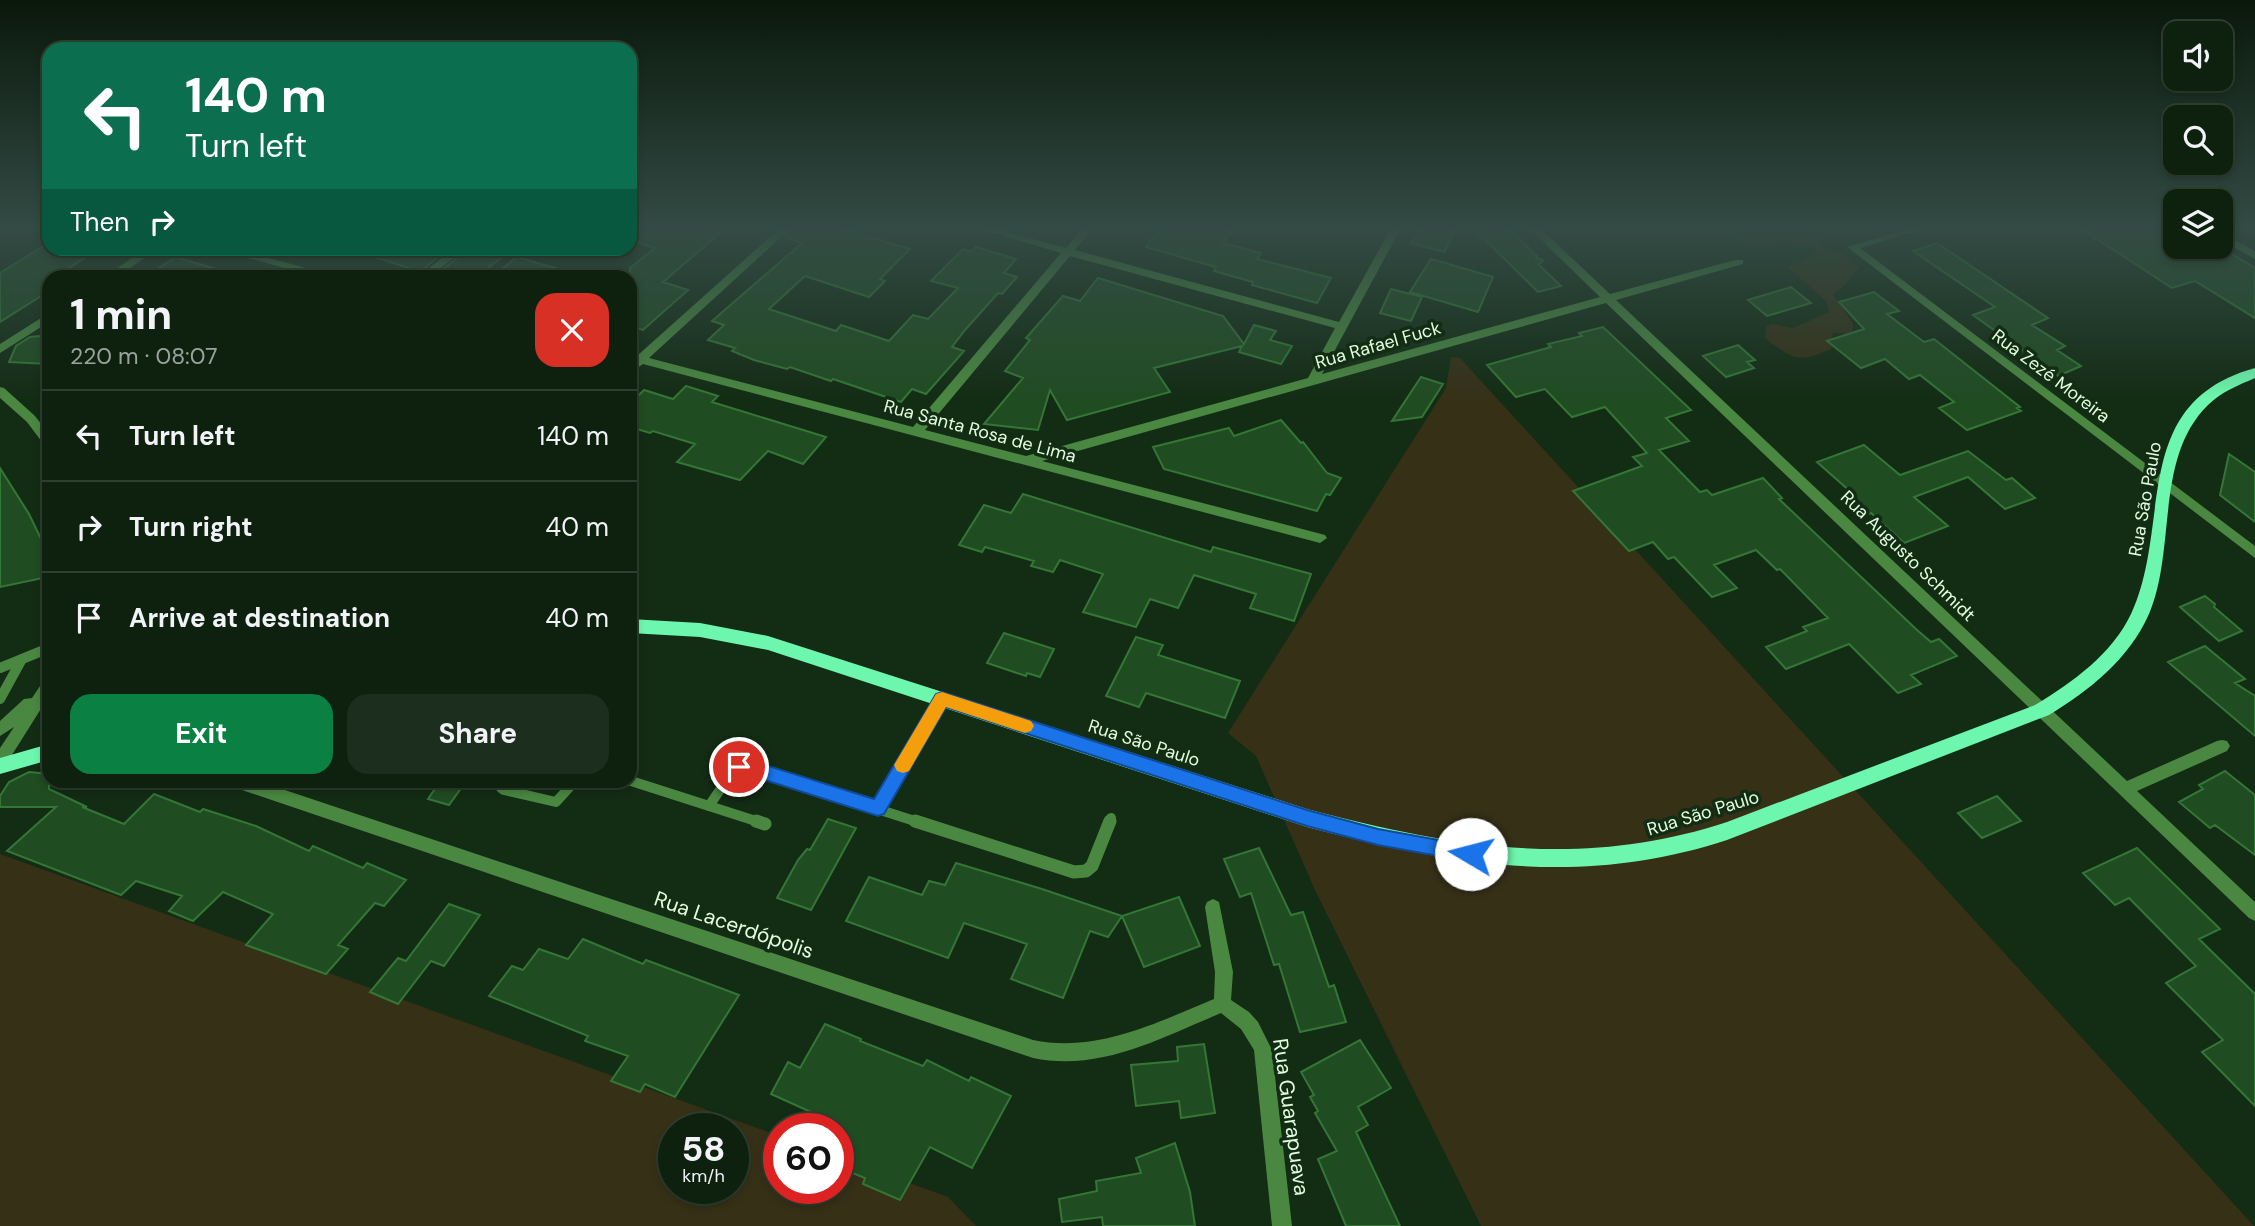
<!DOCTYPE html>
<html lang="en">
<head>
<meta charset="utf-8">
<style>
	body { margin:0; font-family:"DM Sans",sans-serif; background:#1c2e1d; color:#f1f3f6; height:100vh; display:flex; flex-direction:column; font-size:26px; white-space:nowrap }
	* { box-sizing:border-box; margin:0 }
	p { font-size:23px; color:#9ba39e }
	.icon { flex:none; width:38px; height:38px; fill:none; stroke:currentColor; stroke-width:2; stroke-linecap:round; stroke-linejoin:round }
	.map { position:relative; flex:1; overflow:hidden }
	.sheet { position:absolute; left:42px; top:270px; width:595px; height:518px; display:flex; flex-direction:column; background:#0e210f; border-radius:21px; box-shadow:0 4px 10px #0003,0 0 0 2px #2e3e2f }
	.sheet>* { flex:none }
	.guide { position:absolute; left:42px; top:42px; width:595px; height:214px; border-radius:21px; box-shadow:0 4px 10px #0003,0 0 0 2px #2e3e2f; background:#0b6e4f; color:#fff; overflow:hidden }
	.tools { position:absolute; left:2163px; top:21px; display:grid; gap:14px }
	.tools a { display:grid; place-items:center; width:70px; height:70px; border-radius:14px; background:#0e210f; box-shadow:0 4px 10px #0003,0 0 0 2px #2e3e2f; font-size:35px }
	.speed { position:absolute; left:658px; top:1113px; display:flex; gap:14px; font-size:35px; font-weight:700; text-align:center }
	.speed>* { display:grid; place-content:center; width:91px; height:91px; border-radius:50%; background:#0e210f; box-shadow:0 4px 10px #0003,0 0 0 2px #2e3e2f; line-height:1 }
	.speed small { font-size:18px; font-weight:400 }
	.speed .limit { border:10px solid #d22; background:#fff; color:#111 }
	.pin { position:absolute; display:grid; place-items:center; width:60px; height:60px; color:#fff; margin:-30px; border:4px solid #fff; border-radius:50%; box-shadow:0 2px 7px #0007 }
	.me { position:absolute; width:77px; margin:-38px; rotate:278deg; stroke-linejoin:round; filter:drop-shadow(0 0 5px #0008) }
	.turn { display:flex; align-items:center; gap:24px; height:147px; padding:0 28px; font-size:32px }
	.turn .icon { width:91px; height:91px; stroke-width:2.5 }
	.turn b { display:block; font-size:49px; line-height:60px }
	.then { display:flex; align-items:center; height:66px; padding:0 28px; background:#0003; gap:14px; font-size:26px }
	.round { display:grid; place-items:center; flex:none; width:74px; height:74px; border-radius:21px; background:#1c2e1d }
	.head { display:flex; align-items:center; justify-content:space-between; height:119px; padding:0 28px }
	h1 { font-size:42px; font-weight:700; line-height:52px }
	.button { display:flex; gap:14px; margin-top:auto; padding:14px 28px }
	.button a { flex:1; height:80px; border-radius:21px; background:#0b8043; color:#fff; font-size:28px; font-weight:700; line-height:80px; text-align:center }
	.button a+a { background:#1c2e1d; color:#f1f3f6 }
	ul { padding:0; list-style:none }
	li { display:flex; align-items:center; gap:21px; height:91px; padding:0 28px; border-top:2px solid #2e3e2f }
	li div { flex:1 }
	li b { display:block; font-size:26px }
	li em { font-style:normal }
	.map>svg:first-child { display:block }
	.green { fill:#363017; fill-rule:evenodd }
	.building { fill:#204c22; stroke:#347636; stroke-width:2 }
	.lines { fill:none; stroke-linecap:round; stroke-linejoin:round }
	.service-far1 { stroke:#4a8841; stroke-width:10 }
	.service { stroke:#4a8841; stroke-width:13 }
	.minor { fill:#4a8841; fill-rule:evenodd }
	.tertiary { fill:#4a8841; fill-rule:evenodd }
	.primary { fill:#6df7ae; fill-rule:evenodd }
	.route { fill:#1a73e8; stroke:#114b97; stroke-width:2 }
	.slow { fill:#f59e0b }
	.labels { text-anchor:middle; stroke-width:7; stroke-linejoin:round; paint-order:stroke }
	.street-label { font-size:18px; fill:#e1fde0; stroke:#132c14 }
	.near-street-label { font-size:21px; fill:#e1fde0; stroke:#132c14 }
</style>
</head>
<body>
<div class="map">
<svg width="2255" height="1226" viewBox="0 0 2255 1226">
	<rect width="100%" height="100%" fill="#132c14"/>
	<!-- green -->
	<path class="green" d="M1726,228H1810L1826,249L1843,253L1859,267L1848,282L1833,294L1853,324L1852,334L1833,333L1831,349C1799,364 1792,359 1765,338L1766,327L1772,324L1793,328L1829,312L1826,301L1787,267L1817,253L1813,247L1784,242L1750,249Z
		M1451,357L1460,358L2254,1226H1481L1315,890L1256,756L1228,733L1446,388Z
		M0,854L779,1136V1188H838V1157L948,1197L976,1226H0ZM674,1129H733V1188H674Z"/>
	<!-- building -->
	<path class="building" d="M630,228H726L663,282L688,290L643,330L630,326V268L655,248L630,240Z
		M794,228H839L910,249L880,279L885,281L869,297L805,276L769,309L836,331L841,325L889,341L913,315L928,319L958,288L931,281L963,249L971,252L976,247L1016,259L1004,273L1017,277L1002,294L998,293L965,330L952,347L964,351L926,394L912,389L901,402L833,379L831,381L790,367L787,369L754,360L732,351L735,348L708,340L724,325L712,321L802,243L785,237Z
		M1160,228H1234L1223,243L1261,253L1257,259L1331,278L1317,303L1252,285L1253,282L1214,271L1216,267L1146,247Z
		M1420,228H1457L1444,252L1411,243Z
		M1473,228H1508L1537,256L1536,258L1543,260L1539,265L1561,286L1538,292Z
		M2080,228H2175V247H2220L2255,268V318L2195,281L2172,288Z
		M1937,243L2048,318L2032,325L2065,346L2057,350L2081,366L2058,376L1973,315L1995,307L1913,251Z
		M45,245L49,248L86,257L57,276H49V291L0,322V273Z
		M360,248H449L420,272L360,252Z
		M469,249L501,258L478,276H434Z
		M176,257L226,272L225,276H146Z
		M517,257L565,271L564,276H493Z
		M1431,259L1493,277L1478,312L1410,292Z
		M1098,278L1223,316L1244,344L1254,325L1276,331L1270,340L1292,346L1281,364L1239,352L1242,346L1154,368L1170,392L1067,420L1050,390L1038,430L984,424L1023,378L1005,371L1030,340L1026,338L1063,296L1080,301Z
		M1791,287L1811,303L1767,316L1748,300Z
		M1391,289L1422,297L1411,321L1380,313Z
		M1874,292L1899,311L1887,314L1924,342L1934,339L2020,407L2017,408L2021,411L1967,430L1939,408L1954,402L1920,375L1909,379L1885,359L1861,368L1827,341L1864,329L1839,302Z
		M1603,327L1691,410L1666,418L1689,441L1659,450L1700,492L1707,490L1712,495L1763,478L1782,498L1779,499L1917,630L1931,642L1939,639L1957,656L1911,675L1921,684L1898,693L1849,644L1786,669L1766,647L1807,631L1803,627L1828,618L1780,569L1777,570L1756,550L1714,565L1737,588L1712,597L1674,557L1668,559L1653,542L1629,551L1573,491L1642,466L1633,457L1647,453L1605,407L1572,417L1545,389L1516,397L1487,365L1551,347L1548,344L1582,336L1579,333Z
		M49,335V364L9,362L16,346L30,337Z
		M1738,345L1755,360L1747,362L1754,368L1726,377L1703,356Z
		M1421,377L1443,384L1422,417L1392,421Z
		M686,386L718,396L712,402L826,437L803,464L768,451L740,480L677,462L695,444L653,431L650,433L630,427V404L644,390L673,399Z
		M1281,420L1301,443L1303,442L1327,473L1341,478L1330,495L1326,494L1317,511L1164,469L1153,447L1229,428L1234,436Z
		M1864,445L1900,475L1968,451L2006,480L2012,478L2035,498L2005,509L1968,477L1914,497L1948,526L1904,543L1871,513L1866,515L1844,495L1852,493L1817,462Z
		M2229,454L2255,472V522L2220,495Z
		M0,468L29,514L45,547H49V561L43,578L0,587Z
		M1023,494L1211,552L1213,547L1311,574L1294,621L1250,608L1256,594L1194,575L1178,608L1150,599L1136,627L1083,612L1103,574L1060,560L1053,572L1031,566L1034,561L985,547L982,552L959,545L984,505L1011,513Z
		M2205,596L2215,604L2214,607L2242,631L2219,641L2180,607Z
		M1004,633L1054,649L1040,677L1027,673L1026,676L987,663Z
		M1136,637L1163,645L1158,655L1240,681L1225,718L1146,693L1139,707L1106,696Z
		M2205,646L2245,679L2235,683L2255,696V736L2168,662Z
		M2225,771L2255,795V855L2215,825L2210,828L2179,802L2203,789L2199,785Z
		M29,772L49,774V789L87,807H82L124,824L154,794L200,812L203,809L256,826L309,851L313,846L363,868L367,863L406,880L384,906L375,903L338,945L348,949L326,974L246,945L273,914L223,892L193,921L169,911L182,896L136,881L121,895L7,851L56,807H0V796L9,782Z
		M441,780H467L449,805L428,799Z
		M1997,796L2021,821L1982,838L1958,813Z
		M828,819L856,828L811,910L777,898L798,860L807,849L810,850Z
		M1259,848L1291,915L1303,912L1329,987L1334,985L1346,1022L1300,1032L1279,964L1274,965L1251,893L1240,897L1224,859Z
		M2137,848L2220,929L2199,939L2255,994V1106L2202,1052L2223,1040L2166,983L2196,966L2129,898L2115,905L2083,873Z
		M956,863L1042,889L1122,916L1108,937L1090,931L1063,998L1011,979L1027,944L964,923L948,958L846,921L869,877L922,895L929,881L945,885Z
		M1179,897L1200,946L1144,967L1122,916Z
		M449,904L480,915L444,966L431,961L398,1004L370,992L398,958L406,961Z
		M583,939L643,964L646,960L739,995L675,1097L645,1084L640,1092L611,1081L628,1056L585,1041L588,1036L489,996L512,966L523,970L539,949L568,959Z
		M825,1024L861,1039L860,1041L923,1066L927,1060L969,1081L971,1077L1011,1096L972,1168L930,1147L900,1200L863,1184L865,1178L838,1167V1129H816L822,1117L771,1094L788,1062L800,1068Z
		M1360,1040L1391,1088L1358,1107L1368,1125L1356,1132L1400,1226H1346L1318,1159L1337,1151L1315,1113L1318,1111L1310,1097L1314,1095L1301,1072Z
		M1204,1044L1215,1113L1181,1118L1179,1101L1136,1106L1131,1065L1178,1061L1177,1047Z
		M1175,1143L1190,1192L1195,1226H1103L1102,1217L1062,1222L1059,1199L1097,1191L1096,1181L1141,1173L1136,1158Z"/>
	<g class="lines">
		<!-- service-far1 -->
		<path class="service-far1" d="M0,668L49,648
			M0,699L22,659
			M503,780L501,788L504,790L556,802L576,780
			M628,780L762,823
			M709,806L730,775L749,768L921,823
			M878,808L942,698
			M1109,823L1111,818"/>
		<!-- service -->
		<path class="service" d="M756,821L765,824
			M915,821L1074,872L1086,871L1092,866L1110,821"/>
		<!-- minor -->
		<path class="minor" d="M780,228H791L649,358L913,427L1061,253L976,228H993L1066,248L1082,228H1093L1075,250L1339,322L1391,228H1401L1322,374L1600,297L1529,228H1540L1610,294L1735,260H1743V264L1616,300L2127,781L2217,741L2222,740L2227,741L2230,746L2227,751L2137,791L2255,902V921L2249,918L1606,303L1042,461L1325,535L1327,538L1320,543L643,364L630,373V353L638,355ZM1070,256L1335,328L1308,378L1026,456L925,430Z
			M1911,228H1928L1860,248L2255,546V558L1847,247Z
			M2221,233L2255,251V259L2221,240Z
			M213,248H232L328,274L329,276H313Z
			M454,248H467L430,276H419Z
			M225,780H255L1033,1040C1097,1053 1156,1023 1214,999L1215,972L1205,907L1207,902L1213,899L1219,902L1233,972L1231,1000L1249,1012L1258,1022L1272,1050L1292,1226H1272L1254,1050L1241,1029L1221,1013C1161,1038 1100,1072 1033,1058L233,787L228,785Z"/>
		<!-- tertiary -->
		<path class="tertiary" d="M146,248H159L118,276H106Z
			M49,313V322L0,353V344Z
			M0,387L4,388L35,416L49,434V447L45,446L27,422L0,398Z
			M49,678V696L5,766L0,768V748L14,727L0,736V721L24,699L32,698L44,680Z"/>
		<!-- primary -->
		<path class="primary" d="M2255,368V378C2239,385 2221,392 2208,405C2154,458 2177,548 2149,614C2129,659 2090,690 2049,715L1727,840C1580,888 1452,865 1307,827L768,650L700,637L630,633V619L700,623L768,636L1307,809C1452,847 1581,870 1727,822L2035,705C2073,682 2112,654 2131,614C2173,524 2128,403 2255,368Z
			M49,744V760L0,774V758Z"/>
	</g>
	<!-- sky -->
	<linearGradient id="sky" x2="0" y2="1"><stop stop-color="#0a180b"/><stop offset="0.57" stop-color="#334b45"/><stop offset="1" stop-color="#334b45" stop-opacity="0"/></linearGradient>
	<rect width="2255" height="400" fill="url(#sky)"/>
	<!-- route -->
	<path class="route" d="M942,692L1307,810L1378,829L1471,846L1478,848L1480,854L1478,860L1471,862L1378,845L1307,826L946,707L884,814L878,816L749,775L733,772L730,767L733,762L749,760L874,799L936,694Z"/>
	<!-- slow -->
	<path class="slow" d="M942,692L1031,721L1034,726L1031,731L1025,733L946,707L909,771L903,773L897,771L894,765L897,760L936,694Z"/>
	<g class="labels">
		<!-- street labels -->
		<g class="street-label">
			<text transform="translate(1378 345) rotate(-16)" y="6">Rua Rafael Fuck</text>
			<text transform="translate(2051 376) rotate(37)" y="6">Rua Zezé Moreira</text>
			<text transform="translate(980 431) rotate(15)" y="6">Rua Santa Rosa de Lima</text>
			<text transform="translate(2145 499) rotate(-80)" y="6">Rua São Paulo</text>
			<text transform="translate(1908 556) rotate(44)" y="6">Rua Augusto Schmidt</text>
			<text transform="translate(1144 743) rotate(18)" y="6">Rua São Paulo</text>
			<text transform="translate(1703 813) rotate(-17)" y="6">Rua São Paulo</text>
		</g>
		<!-- near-street labels -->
		<g class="near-street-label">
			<text transform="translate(734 925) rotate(19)" y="7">Rua Lacerdópolis</text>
			<text transform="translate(1291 1117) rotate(82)" y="7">Rua Guarapuava</text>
		</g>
	</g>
</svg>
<div class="tools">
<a><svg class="icon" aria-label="sound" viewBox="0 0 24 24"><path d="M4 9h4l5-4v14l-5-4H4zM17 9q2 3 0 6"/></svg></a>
<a><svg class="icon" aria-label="search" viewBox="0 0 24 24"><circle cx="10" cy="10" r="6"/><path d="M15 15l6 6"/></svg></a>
<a><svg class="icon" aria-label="layers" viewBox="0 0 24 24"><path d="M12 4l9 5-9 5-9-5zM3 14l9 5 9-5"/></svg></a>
</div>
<div class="speed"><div>58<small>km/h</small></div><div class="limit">60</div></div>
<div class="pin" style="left:739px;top:767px;background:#d93025"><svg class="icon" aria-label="arrive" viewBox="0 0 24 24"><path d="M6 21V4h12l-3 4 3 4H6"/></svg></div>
<svg class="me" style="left:1471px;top:854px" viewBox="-20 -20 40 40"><circle r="19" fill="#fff"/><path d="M0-13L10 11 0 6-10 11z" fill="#1a73e8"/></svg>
<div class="guide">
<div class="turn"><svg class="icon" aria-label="left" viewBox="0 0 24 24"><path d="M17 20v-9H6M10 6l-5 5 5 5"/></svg><div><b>140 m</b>Turn left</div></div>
<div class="then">Then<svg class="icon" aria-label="right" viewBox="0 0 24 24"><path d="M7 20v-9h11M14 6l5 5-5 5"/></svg></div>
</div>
<section class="sheet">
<div class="head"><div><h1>1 min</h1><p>220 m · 08:07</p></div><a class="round" style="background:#d93025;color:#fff"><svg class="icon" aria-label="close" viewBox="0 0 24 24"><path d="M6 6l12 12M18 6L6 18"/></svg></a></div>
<ul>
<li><svg class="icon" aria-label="left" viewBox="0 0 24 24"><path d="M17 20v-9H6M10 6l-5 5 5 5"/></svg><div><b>Turn left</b></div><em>140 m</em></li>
<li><svg class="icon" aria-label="right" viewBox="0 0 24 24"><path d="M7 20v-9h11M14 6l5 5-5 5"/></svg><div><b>Turn right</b></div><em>40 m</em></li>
<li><svg class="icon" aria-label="arrive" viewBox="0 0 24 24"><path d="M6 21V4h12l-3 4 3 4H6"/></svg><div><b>Arrive at destination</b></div><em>40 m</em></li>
</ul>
<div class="button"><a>Exit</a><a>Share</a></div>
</section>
</div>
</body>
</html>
